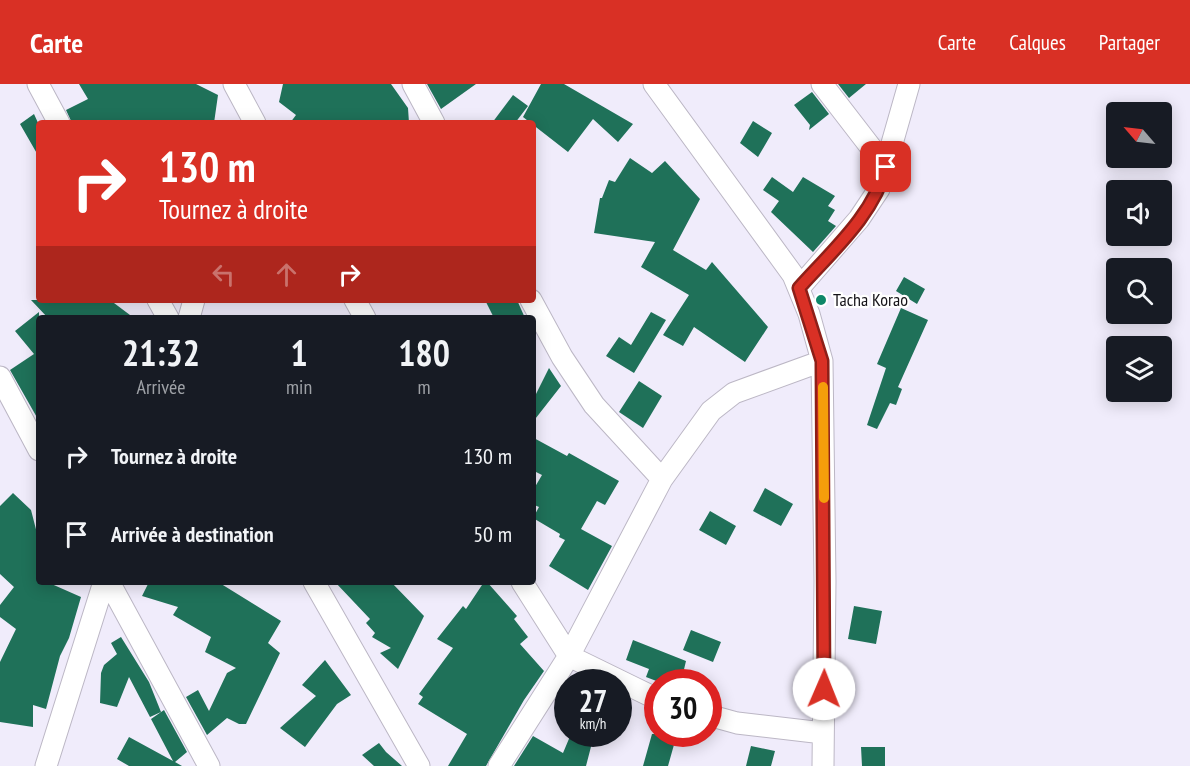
<!DOCTYPE html>
<html lang="fr">
<head>
<meta charset="utf-8">
<style>
	body { margin:0; font-family:"PT Sans Narrow",sans-serif; background:#20242c; color:#f1f3f6; height:100vh; display:flex; flex-direction:column; font-size:22px; white-space:nowrap }
	* { box-sizing:border-box; margin:0 }
	p { font-size:20px; color:#9ea1a6 }
	.icon { flex:none; width:33px; height:33px; fill:none; stroke:currentColor; stroke-width:2; stroke-linecap:round; stroke-linejoin:round }
	.map { position:relative; flex:1; overflow:hidden }
	.sheet { position:absolute; left:36px; top:231px; width:500px; height:270px; display:flex; flex-direction:column; background:#171b24; border-radius:6px; box-shadow:0 3px 15px #0003 }
	.sheet>* { flex:none }
	.banner { position:absolute; left:36px; top:36px; width:500px; height:183px; border-radius:6px; box-shadow:0 3px 15px #0003; background:#d93025; color:#fff; overflow:hidden }
	.needle { width:39px; rotate:298deg }
	.tools { position:absolute; left:1106px; top:18px; display:grid; gap:12px }
	.tools a { display:grid; place-items:center; width:66px; height:66px; border-radius:6px; background:#171b24; box-shadow:0 3px 15px #0003; font-size:30px }
	.speed { position:absolute; left:554px; top:585px; display:flex; gap:12px; font-size:30px; font-weight:700; text-align:center }
	.speed>* { display:grid; place-content:center; width:78px; height:78px; border-radius:50%; background:#171b24; box-shadow:0 3px 15px #0003; line-height:1 }
	.speed small { font-size:15px; font-weight:400 }
	.speed .limit { border:9px solid #d22; background:#fff; color:#111 }
	.pin { position:absolute; display:grid; place-items:center; width:51px; height:51px; color:#fff; margin:-26px; border-radius:12px; box-shadow:0 3px 9px #0006 }
	.me { position:absolute; width:66px; margin:-33px; rotate:1deg; stroke-linejoin:round; filter:drop-shadow(0 0 4px #0008) }
	.turn { display:flex; align-items:center; gap:21px; height:126px; padding:0 24px; font-size:27px }
	.turn .icon { width:78px; height:78px; stroke-width:2.5 }
	.turn b { display:block; font-size:42px; line-height:51px }
	.lanes { display:flex; align-items:center; height:57px; padding:0 24px; background:#0003; justify-content:center; gap:30px; direction:ltr }
	.lanes .off { opacity:.35 }
	.eta { display:flex; justify-content:space-evenly; align-items:center; height:102px; text-align:center }
	.eta b { font-size:36px; font-weight:800; line-height:42px }
	ul { padding:0; list-style:none }
	li { display:flex; align-items:center; gap:18px; height:78px; padding:0 24px }
	li div { flex:1 }
	li b { display:block; font-size:22px }
	li em { font-style:normal }
	header { display:flex; align-items:center; gap:36px; box-sizing:border-box; height:84px; padding:0 30px; background:#d93025; color:#fff }
	header strong { font-size:28px }
	nav { display:flex; gap:33px; margin-inline-start:auto; font-size:21px }
	.map>svg:first-child { display:block }
	.building { fill:#1f7159 }
	.lines { fill:none; stroke-linecap:round; stroke-linejoin:round }
	.minor-casing { stroke:#bcb7c5; stroke-width:23 }
	.minor { stroke:#fff; stroke-width:21 }
	.route-casing { stroke:#8d1f18; stroke-width:15 }
	.route { stroke:#d93025; stroke-width:10 }
	.slow { stroke:#f59e0b; stroke-width:10 }
	.poi-dot { fill:#0d8768; stroke:#fff; stroke-width:2 }
	.labels { text-anchor:middle; stroke-width:4.5; stroke-linejoin:round; paint-order:stroke }
	.poi-label { font-size:18px; fill:#151318; stroke:#fff; text-anchor:start }
</style>
</head>
<body>
<header>
<strong>Carte</strong>
<nav><a>Carte</a><a>Calques</a><a>Partager</a></nav>
</header>
<div class="map">
<svg width="1190" height="682" viewBox="0 0 1190 682">
	<rect width="100%" height="100%" fill="#f0ecfb"/>
	<!-- building -->
	<path class="building" d="M79,0H196L218,11L214,39H72L66,26L88,15Z
		M283,0H391L408,24L409,39H290L296,31L279,18Z
		M427,0H476L441,25Z
		M541,0H564L633,40L618,58L593,35L568,68L523,33Z
		M838,0H866L849,14Z
		M812,8L829,30L809,46L810,41L794,21Z
		M513,11L528,22L515,39H492Z
		M34,30L39,41V73L20,40Z
		M753,37L772,49L758,73L740,59Z
		M630,74L652,89L665,77L700,115L673,166L706,186L712,178L768,243L745,278L694,243L683,262L663,251L689,211L641,183L655,158L594,149L600,114H602L609,96L615,98Z
		M772,93L793,108L803,93L835,112L828,122L835,126L828,137L836,142L813,168L771,128L779,117L763,106Z
		M904,193L925,205L917,220L896,207Z
		M31,216H110L134,234H48Z
		M485,216H517L525,234H494Z
		M901,224L928,236L898,303L902,305L896,321L890,319L877,345L867,341L886,284L877,280Z
		M39,228V337L10,286L34,270L15,247Z
		M651,228L666,236L634,289L606,272L619,253L631,261Z
		M549,284L561,302L532,339V318Z
		M639,297L662,312L643,344L619,328Z
		M532,353L567,372L569,369L619,397L605,421L597,417L581,445L612,462L588,506L549,482L565,456L559,453L560,450L533,434L539,423L532,420V408L542,391L532,386Z
		M765,404L793,420L781,442L753,427Z
		M13,409L31,426L39,457V498H47L81,513L69,554L60,572L46,625L33,621V643L0,638V578L16,545L0,533V521L14,503L0,490V422Z
		M710,427L736,442L726,461L699,446Z
		M149,498H218L281,537L268,559L280,569L246,640H239L227,634L207,651L186,613L198,606L209,627L227,589L236,584L205,568L211,553L173,531L178,523L142,512Z
		M335,498H391L424,532L398,585L380,569L391,564L372,553L375,549L366,539L370,535Z
		M484,498H487L517,532L514,535L528,553L520,560L544,587L524,616L486,682H448L467,650L418,620L423,613L419,610L453,564L437,555L463,522L466,525Z
		M854,522L882,527L876,560L848,555Z
		M691,546L721,558L713,578L683,566Z
		M121,553L149,598L161,628L150,633L129,593L117,623L100,619L101,589L104,581L117,570L111,559Z
		M633,556L686,577L681,598H659L646,593L649,585L626,576Z
		M325,576L351,611L337,620L305,663L280,644L316,612L302,601Z
		M164,626L187,668L175,678L182,682H129L117,675L129,653L173,677L151,635Z
		M571,650L593,655L586,682H514L533,652L563,669Z
		M652,650H677L668,682H643Z
		M379,659L386,668L402,682H374L362,671Z
		M751,662L775,667L771,682H746Z
		M861,663H885V682H862Z"/>
	<g class="lines">
		<defs>
			<path id="minor" d="M38,0L59,39
				M234,0L255,39
				M413,0L434,39
				M654,0L793,191L809,230L822,277L825,497L823,682
				M822,0L886,83
				M799,204L859,135L879,105L909,0
				M158,216L168,234
				M355,216L365,234
				M531,216L562,273L594,321L662,395
				M189,234L194,216
				M0,293L39,366
				M109,498L209,682
				M314,498L419,682
				M522,498L569,572L657,615
				M708,631L737,639L823,649
				M46,682L104,498
				M499,682L569,572L662,395L711,327L734,309L822,277"/>
		</defs>
		<!-- minor casing -->
		<use href="#minor" class="minor-casing"/>
		<!-- minor -->
		<use href="#minor" class="minor"/>
	</g>
	<g class="lines">
		<defs>
			<path id="route" d="M824,605L822,277L799,204C831,168 874,131 886,83"/>
		</defs>
		<!-- route casing -->
		<use href="#route" class="route-casing"/>
		<!-- route -->
		<use href="#route" class="route"/>
		<!-- slow -->
		<path class="slow" d="M823,303L824,414"/>
	</g>
	<!-- markers -->
	<circle class="poi-dot" cx="821" cy="216" r="6"/>
	<g class="labels">
		<!-- poi labels -->
		<g class="poi-label">
			<text x="833" y="222">Tacha Korao</text>
		</g>
	</g>
</svg>
<div class="tools">
<a><svg class="needle" viewBox="-14 -14 28 28"><path d="M0-13l5 13h-10z" fill="#e53935"/><path d="M0 13l5-13h-10z" fill="#9ea1a6"/></svg></a>
<a><svg class="icon" aria-label="sound" viewBox="0 0 24 24"><path d="M4 9h4l5-4v14l-5-4H4zM17 9q2 3 0 6"/></svg></a>
<a><svg class="icon" aria-label="search" viewBox="0 0 24 24"><circle cx="10" cy="10" r="6"/><path d="M15 15l6 6"/></svg></a>
<a><svg class="icon" aria-label="layers" viewBox="0 0 24 24"><path d="M12 4l9 5-9 5-9-5zM3 14l9 5 9-5"/></svg></a>
</div>
<div class="speed"><div>27<small>km/h</small></div><div class="limit">30</div></div>
<div class="pin" style="left:886px;top:83px;background:#d93025"><svg class="icon" aria-label="arrive" viewBox="0 0 24 24"><path d="M6 21V4h12l-3 4 3 4H6"/></svg></div>
<svg class="me" style="left:824px;top:605px" viewBox="-20 -20 40 40"><circle r="19" fill="#fff"/><path d="M0-13L10 11 0 6-10 11z" fill="#d93025"/></svg>
<div class="banner">
<div class="turn"><svg class="icon" aria-label="right" viewBox="0 0 24 24"><path d="M7 20v-9h11M14 6l5 5-5 5"/></svg><div><b>130 m</b>Tournez à droite</div></div>
<div class="lanes"><svg class="icon off" aria-label="left" viewBox="0 0 24 24"><path d="M17 20v-9H6M10 6l-5 5 5 5"/></svg><svg class="icon off" aria-label="ahead" viewBox="0 0 24 24"><path d="M12 20V5M6 11l6-6 6 6"/></svg><svg class="icon" aria-label="right" viewBox="0 0 24 24"><path d="M7 20v-9h11M14 6l5 5-5 5"/></svg></div>
</div>
<section class="sheet">
<div class="eta">
<div><b>21:32</b><p>Arrivée</p></div>
<div><b>1</b><p>min</p></div>
<div><b>180</b><p>m</p></div>
</div>
<ul>
<li><svg class="icon" aria-label="right" viewBox="0 0 24 24"><path d="M7 20v-9h11M14 6l5 5-5 5"/></svg><div><b>Tournez à droite</b></div><em>130 m</em></li>
<li><svg class="icon" aria-label="arrive" viewBox="0 0 24 24"><path d="M6 21V4h12l-3 4 3 4H6"/></svg><div><b>Arrivée à destination</b></div><em>50 m</em></li>
</ul>
</section>
</div>
</body>
</html>
